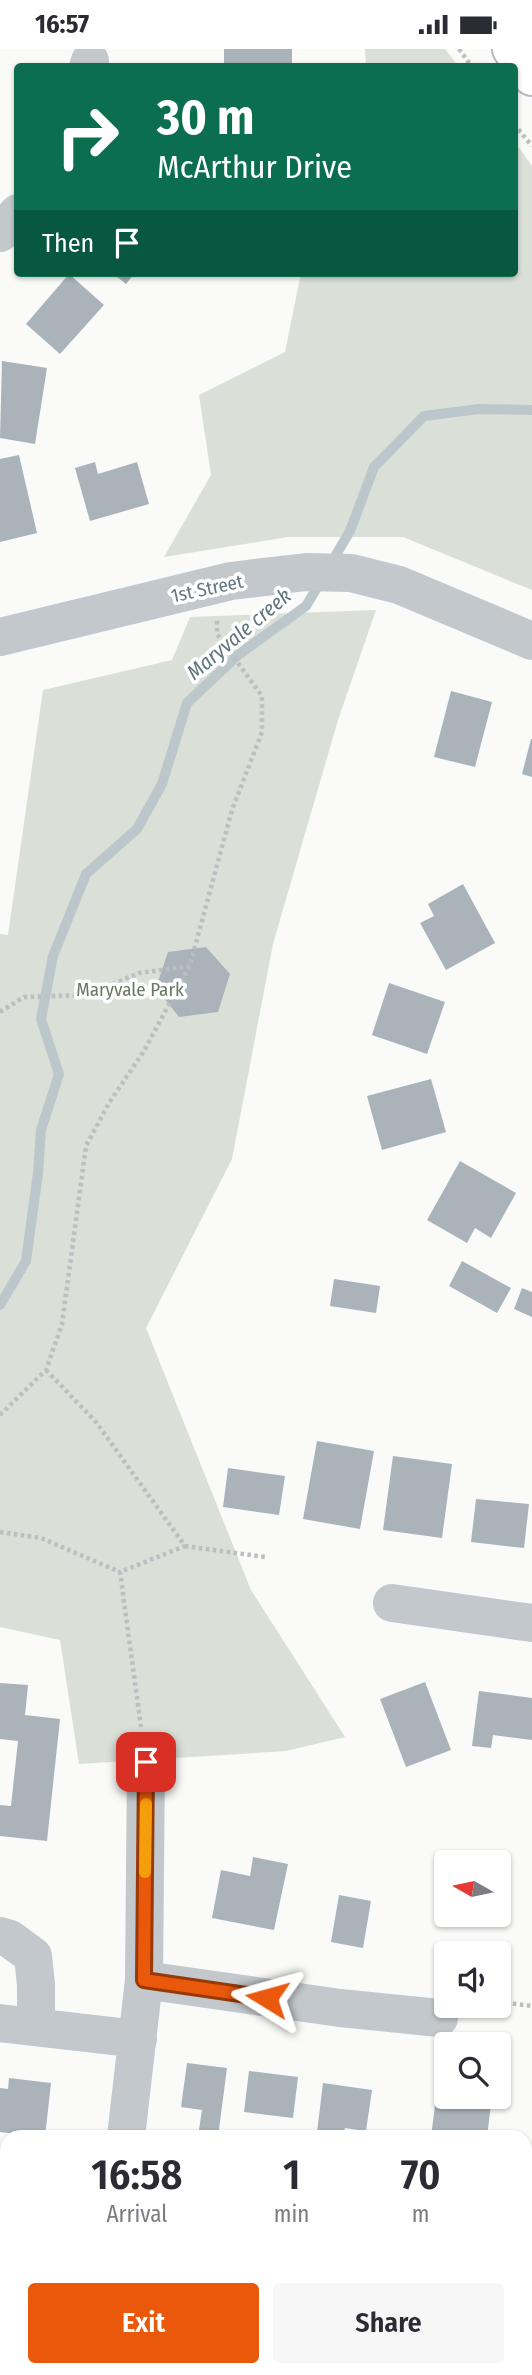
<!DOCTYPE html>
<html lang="en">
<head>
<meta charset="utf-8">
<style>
	body { margin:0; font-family:"Fira Sans Condensed",sans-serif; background:#f7f7f7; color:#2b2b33; height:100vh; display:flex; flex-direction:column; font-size:26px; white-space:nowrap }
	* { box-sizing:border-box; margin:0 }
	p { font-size:23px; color:#7c7c81 }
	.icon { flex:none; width:38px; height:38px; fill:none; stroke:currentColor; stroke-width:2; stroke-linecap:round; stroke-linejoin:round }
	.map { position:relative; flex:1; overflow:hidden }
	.panel { position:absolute; left:0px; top:2081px; width:532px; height:247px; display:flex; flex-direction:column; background:#fff; border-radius:21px 21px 0 0; box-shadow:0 2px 5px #0004 }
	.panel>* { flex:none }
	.banner { position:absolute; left:14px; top:14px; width:504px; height:214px; border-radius:7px; box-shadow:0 2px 5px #0004; background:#0b6e4f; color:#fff; overflow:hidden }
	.needle { width:46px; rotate:279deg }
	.controls { position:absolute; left:434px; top:1801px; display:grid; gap:14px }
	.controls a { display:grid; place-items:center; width:77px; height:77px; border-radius:7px; background:#fff; box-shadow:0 2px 5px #0004; font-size:35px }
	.pin { position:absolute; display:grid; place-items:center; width:60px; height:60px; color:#fff; margin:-30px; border-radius:14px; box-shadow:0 4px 10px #0006 }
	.me { position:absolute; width:77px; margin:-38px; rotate:278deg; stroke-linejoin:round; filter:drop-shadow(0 0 5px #0008) }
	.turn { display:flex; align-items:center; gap:24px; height:147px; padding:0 28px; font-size:32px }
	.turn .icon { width:91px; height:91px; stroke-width:2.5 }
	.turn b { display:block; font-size:49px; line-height:60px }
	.then { display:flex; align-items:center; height:66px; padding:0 28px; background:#0003; gap:14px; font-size:26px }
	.eta { display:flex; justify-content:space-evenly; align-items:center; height:119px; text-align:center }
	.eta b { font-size:42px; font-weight:600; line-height:49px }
	.button { display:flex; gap:14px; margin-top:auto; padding:14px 28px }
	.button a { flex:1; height:80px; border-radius:7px; background:#ea580c; color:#fff; font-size:28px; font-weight:600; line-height:80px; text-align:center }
	.button a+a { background:#f7f7f7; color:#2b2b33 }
	.status { display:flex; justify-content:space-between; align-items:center; height:49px; padding:0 35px; background:#fff; direction:ltr }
	.status svg { height:19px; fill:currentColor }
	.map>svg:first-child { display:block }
	.green { fill:#dadfd7 }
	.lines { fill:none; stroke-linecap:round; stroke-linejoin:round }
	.stream { stroke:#bbc7cb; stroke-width:10 }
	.building { fill:#aab3b9 }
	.major-casing { stroke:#b5babe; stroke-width:42 }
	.path { stroke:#bbbfc2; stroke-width:4.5; stroke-dasharray:3.5 3.5; stroke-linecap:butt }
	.minor { stroke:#c3c8cc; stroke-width:38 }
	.major { stroke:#fff; stroke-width:38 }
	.route-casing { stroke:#983908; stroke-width:18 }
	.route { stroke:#ea580c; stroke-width:12 }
	.slow { stroke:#f59e0b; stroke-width:12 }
	.labels { text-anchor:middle; stroke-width:7; stroke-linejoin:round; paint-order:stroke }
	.street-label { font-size:19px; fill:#657683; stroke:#fff }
	.park-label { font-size:19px; fill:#687a64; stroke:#fff }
	.water-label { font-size:21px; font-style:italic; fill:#60757c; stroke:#fff }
</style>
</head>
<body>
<div class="status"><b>16:57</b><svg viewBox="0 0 49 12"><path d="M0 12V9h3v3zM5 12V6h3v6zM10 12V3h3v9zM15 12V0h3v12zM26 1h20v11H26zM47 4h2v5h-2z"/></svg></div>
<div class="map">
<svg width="532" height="2326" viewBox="0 0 532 2326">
	<rect width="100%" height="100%" fill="#fafaf8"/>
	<!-- green -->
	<path class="green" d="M365,0H445L458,17H366Z
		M515,93L532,117V541L403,488H288L164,508L211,426L199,346L285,303L301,224H514Z
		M376,561L338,671L273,895L232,1110L146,1279L251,1541L345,1688L286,1702L79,1715L60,1591L0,1578V885L8,886L43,641L172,611L190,568Z"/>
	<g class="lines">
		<!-- stream -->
		<path class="stream" d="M330,516L350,482L374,418L424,367L479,360L532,361
			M0,1256L26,1212L38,1124L41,1081L59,1025L41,970L53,907L86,825L137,780L162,735L187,654L238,606L306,557L321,532"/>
	</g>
	<!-- building -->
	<path class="building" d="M224,0H292V18H224Z
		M112,224H135L126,235Z
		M69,225L104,256L60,305L26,275Z
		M2,312L47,319L35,395L0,389Z
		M19,406L37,484L0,493V410Z
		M95,413L98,425L137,413L149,455L90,472L75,419Z
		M451,642L492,653L475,718L434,708Z
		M531,690H532V728L522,725Z
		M463,835L495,894L446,921L420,874L434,867L428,855Z
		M206,898L230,925L218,963L179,968L156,939L168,903Z
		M389,934L445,953L427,1005L372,986Z
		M431,1030L446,1083L382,1101L367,1047Z
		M460,1112L516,1144L491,1189L475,1179L467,1194L427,1171Z
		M462,1212L511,1239L497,1264L449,1237Z
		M334,1230L380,1237L376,1264L330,1257Z
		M522,1239L532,1243V1268L514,1260Z
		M317,1392L374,1402L360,1480L303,1470Z
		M393,1407L452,1415L442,1489L383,1481Z
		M228,1419L285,1427L279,1466L223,1458Z
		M476,1450L529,1455L524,1499L471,1493Z
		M425,1633L451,1701L406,1718L380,1650Z
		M0,1634L28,1636L25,1666L60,1670L47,1792L0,1787V1756L11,1757L18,1692L0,1690Z
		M479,1642L532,1649V1691L493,1686L491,1699L472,1697Z
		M253,1808L288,1815L274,1881L212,1869L221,1821L250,1827Z
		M339,1846L371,1852L363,1899L331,1893Z
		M187,2014L227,2019L218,2088L198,2087L202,2061L181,2058Z
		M249,2022L298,2028L293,2069L244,2063Z
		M9,2029L51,2034L45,2088L0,2083V2039L8,2040Z
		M323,2034L372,2041L366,2082L345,2079L343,2087L317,2083Z
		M436,2048L491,2055L487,2088H431Z
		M0,2110L7,2111V2160L0,2159Z
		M0,2183L7,2184V2235L0,2234Z
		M0,2254L7,2255V2304L0,2303Z
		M175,2320H215L214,2326H199Z
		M363,2320H456L455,2326H362Z"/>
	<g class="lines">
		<defs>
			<path id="major" d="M512,0L532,27"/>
		</defs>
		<!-- major casing -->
		<use href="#major" class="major-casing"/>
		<!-- path -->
		<path class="path" d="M459,0L472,18
			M514,75L532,97
			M0,963L24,948L87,946L139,924L189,917
			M46,1321L96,1373L185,1497L120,1523L141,1678
			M0,1366L46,1321L62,1275L86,1097L109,1054L144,1002L190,916L232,761L262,683V647L217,585V571
			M0,1483L41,1489L120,1523
			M185,1497L265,1508
			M499,1953L532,1957"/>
		<!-- minor -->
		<path class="minor" d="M88,18L90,12
			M0,184L18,164
			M0,588L231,532L306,523L351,524L399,536L532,592
			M392,1554L532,1574
			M0,1887L10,1890L33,1907L36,1936V1978
			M144,1931L340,1959L439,1969
			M0,1974L138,1990
			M126,2088L144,1931L146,1713
			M99,2326L100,2320"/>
		<!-- major -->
		<use href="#major" class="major"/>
	</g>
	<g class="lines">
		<defs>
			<path id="route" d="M146,1713L144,1931L267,1949"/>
		</defs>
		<!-- route casing -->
		<use href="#route" class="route-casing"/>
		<!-- route -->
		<use href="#route" class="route"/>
		<!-- slow -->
		<path class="slow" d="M145,1823L146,1755"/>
	</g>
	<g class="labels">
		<!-- street labels -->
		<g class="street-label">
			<text transform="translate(207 539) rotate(-12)" y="7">1st Street</text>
		</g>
		<!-- park labels -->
		<g class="park-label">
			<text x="130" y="947">Maryvale Park</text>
		</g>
		<!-- water labels -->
		<g class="water-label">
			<text transform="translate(239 585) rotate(-40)" y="7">Maryvale creek</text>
		</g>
	</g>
</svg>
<div class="controls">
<a><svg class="needle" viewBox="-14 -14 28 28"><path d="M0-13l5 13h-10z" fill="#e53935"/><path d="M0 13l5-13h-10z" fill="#7c7c81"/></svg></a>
<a><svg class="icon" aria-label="sound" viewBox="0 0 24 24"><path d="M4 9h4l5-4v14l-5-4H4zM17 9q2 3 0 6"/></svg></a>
<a><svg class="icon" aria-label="search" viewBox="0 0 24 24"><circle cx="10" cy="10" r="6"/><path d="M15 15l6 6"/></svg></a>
</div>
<div class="pin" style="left:146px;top:1713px;background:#d93025"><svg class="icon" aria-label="arrive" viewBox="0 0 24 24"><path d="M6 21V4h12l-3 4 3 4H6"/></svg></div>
<svg class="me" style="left:267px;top:1949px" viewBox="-20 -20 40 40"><path d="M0-17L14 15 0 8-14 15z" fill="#ea580c" stroke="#fff" stroke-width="4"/></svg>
<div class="banner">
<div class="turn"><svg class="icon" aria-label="right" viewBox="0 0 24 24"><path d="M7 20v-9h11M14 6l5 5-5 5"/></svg><div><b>30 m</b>McArthur Drive</div></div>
<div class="then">Then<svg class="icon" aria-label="arrive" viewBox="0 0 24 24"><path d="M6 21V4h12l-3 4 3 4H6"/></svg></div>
</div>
<section class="panel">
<div class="eta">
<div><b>16:58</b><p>Arrival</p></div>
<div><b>1</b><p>min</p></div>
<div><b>70</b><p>m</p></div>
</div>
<div class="button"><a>Exit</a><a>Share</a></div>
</section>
</div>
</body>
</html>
